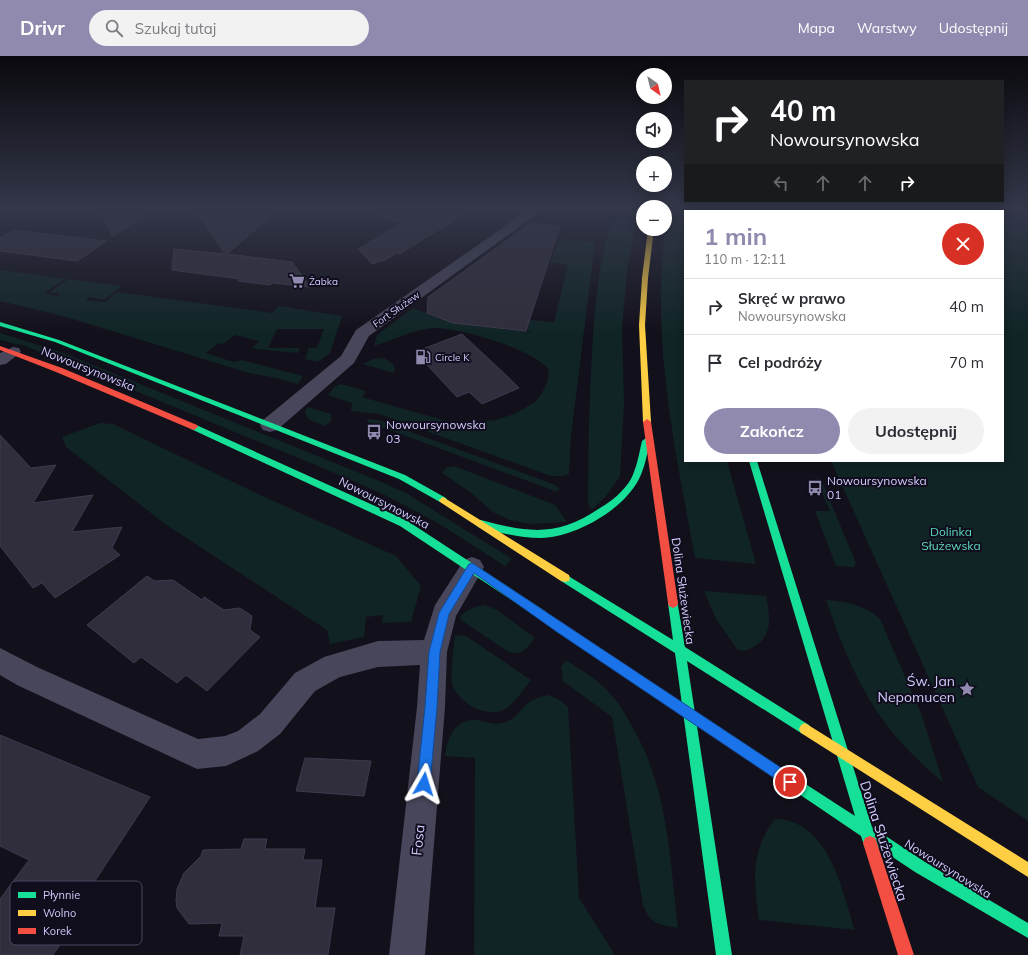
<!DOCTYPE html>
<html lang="pl">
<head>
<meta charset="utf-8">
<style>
	body { margin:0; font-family:Mulish,sans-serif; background:#f2f2f3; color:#2b2b33; height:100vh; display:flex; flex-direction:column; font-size:15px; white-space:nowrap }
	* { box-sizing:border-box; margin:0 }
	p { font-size:13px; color:#7c7c81 }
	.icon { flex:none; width:22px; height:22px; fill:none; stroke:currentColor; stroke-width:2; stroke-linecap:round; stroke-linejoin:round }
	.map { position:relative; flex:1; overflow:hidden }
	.details { position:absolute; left:684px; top:154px; width:320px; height:252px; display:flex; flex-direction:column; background:#fff; border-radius:0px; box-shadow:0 2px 10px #0003 }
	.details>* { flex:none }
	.guide { position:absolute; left:684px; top:24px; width:320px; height:122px; border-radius:0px; box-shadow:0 2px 10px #0003; background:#202124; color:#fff; overflow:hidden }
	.needle { width:26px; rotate:146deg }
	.tools { position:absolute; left:636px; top:12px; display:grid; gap:8px }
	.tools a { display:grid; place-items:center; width:36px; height:36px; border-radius:50%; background:#fff; box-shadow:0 2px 10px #0003; font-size:20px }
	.pin { position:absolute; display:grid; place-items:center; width:34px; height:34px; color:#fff; margin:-17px; border:2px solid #fff; border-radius:50%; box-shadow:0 1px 4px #0007 }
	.me { position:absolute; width:44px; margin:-22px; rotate:6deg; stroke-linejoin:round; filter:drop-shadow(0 0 3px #0008) }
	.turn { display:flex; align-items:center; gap:14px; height:84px; padding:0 20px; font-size:18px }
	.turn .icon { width:52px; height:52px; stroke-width:2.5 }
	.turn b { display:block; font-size:28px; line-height:34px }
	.lanes { display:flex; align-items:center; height:38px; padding:0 20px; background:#0003; justify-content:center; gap:20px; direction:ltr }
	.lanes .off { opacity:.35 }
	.round { display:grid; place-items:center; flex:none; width:42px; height:42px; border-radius:21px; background:#f2f2f3 }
	.head { display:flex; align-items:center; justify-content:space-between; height:68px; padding:0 20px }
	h1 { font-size:24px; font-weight:700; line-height:30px; color:#8f8aae }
	.primary-button { display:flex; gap:8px; margin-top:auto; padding:8px 20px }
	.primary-button a { flex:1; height:46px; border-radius:24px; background:#8f8aae; color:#fff; font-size:16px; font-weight:700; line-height:46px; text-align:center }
	.primary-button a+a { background:#f2f2f3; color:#2b2b33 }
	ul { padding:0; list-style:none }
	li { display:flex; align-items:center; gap:12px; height:56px; padding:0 20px; border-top:1px solid #e1e1e2 }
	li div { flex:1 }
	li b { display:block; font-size:15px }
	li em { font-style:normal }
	header { display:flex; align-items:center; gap:24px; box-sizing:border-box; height:56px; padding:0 20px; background:#8f8aae; color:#fff }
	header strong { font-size:19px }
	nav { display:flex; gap:22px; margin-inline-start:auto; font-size:14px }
	.search { width:280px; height:36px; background:#f2f2f3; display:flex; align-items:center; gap:10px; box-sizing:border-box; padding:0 14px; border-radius:22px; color:#7c7c81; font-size:15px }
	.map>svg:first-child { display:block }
	.green { fill:#102425 }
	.water { fill:#0c1835 }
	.building { fill:#302e3c; stroke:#3e3a4e }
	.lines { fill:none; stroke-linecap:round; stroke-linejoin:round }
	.street { fill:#48465a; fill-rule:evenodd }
	.fast { fill:#16e098; fill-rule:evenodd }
	.slow { fill:#ffcf43; fill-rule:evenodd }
	.jam { fill:#f24e42; fill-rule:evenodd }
	.route { fill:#1a73e8; stroke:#114b97 }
	.labels { text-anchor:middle; stroke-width:4; stroke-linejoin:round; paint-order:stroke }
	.far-poi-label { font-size:10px; fill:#d3cbfd; stroke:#100d1d; text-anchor:start }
	.far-street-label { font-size:10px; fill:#d3cbfd; stroke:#100d1d }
	.street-label { font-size:12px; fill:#d3cbfd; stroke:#100d1d }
	.poi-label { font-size:12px; fill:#d3cbfd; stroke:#100d1d; text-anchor:start }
	.park-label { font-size:12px; fill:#5bd9bf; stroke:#100d1d }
	.near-poi-label { font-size:14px; fill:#d3cbfd; stroke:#100d1d; text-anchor:end }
	.near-street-label { font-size:14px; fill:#d3cbfd; stroke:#100d1d }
	.key { fill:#100d1d; stroke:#4a4660; stroke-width:1 }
	.key-label { font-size:11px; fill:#d3cbfd }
</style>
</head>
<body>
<header>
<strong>Drivr</strong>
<div class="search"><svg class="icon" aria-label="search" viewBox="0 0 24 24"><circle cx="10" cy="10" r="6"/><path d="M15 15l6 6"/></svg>Szukaj tutaj</div>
<nav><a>Mapa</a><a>Warstwy</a><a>Udostępnij</a></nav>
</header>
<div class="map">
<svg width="1028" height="899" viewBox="0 0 1028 899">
	<rect width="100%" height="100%" fill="#12101a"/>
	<!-- green -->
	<path class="green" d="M616,152H639L627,215L622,272L624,346L620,420L607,439L592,454L588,448C588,397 589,347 592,296C595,247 599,198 616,152Z
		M669,152H703L702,155H685V405H727L756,508L695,502C674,387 647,268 669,152Z
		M768,152H1028V765L978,731L831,405H1003V155H768Z
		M560,183L595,186L571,380L569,418L564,420H551L379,358L351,355L352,347L328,339L335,330L341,328L366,335L362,341L464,370L486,365L496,364L514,358L535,346L542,337L548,324L549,314C534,293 458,271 433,272C413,274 393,284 374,290L377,279L413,252L453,267L532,276L527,274L530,264L554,266L568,209L550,206Z
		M0,214L65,223L44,237L57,240L60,238L50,236L68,223L122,230L104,244L88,241L86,244L105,246L117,236L272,257L279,250L342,260L330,297L318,306L305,303L309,292H317L324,273H277L268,292H300L298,297L255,293L252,292L259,285L235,279L223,288L219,287L206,297L234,306L241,304L303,320L298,328L276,322L249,317L63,260L0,245Z
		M0,277L61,296L384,427L406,437L512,503L505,510L438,467L387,440L337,418L70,308L25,290L0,284Z
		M384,302L393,308L395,314L394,317L363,308L373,303Z
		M307,351L331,358V365L325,370L308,363L305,356Z
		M367,363L378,364L553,428L560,433L556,436L552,434L368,366Z
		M100,367L113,368L258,438L396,500L421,530L411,566L382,567L383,559L366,561L364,581L330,588L327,574L165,468L66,391L62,381Z
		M454,410L555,449L567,466L530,468L510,464L493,456L470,436L442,417L446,412Z
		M815,422L821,423L856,507L854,511L836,510L815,455H830Z
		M704,535L766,540C770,561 774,581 751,592C746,595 742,596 737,593L716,563Z
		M826,544C845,545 865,549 880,563L922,660L943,726C876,671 854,624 826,544Z
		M485,549L497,554L535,582C526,593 522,601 507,595L461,564L460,561C467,553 475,550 485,549Z
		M455,579L466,580L531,624C524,633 516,645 507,652C488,664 459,648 452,628C450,619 454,589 455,579Z
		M566,604C579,613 594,621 605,632C617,644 625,657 633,672C668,733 670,803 678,872C658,868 651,869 643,849L612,661L563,625L561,611Z
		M548,639L558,643L568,651L579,842L615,899H474L475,702L445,700C447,684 453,666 472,664C485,663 495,672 508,665C517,661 519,655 526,649C532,643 540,641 548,639Z
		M779,763C830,768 842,834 855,874L759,864C754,827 750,796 774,764Z"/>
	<!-- water -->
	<path class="water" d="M997,152H1028V170C1018,169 1011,165 1003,159V155H999Z"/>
	<!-- building -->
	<path class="building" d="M100,152H155L112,181Z
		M194,152H281L227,198L292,206L310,231L272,227L270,229L238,225L240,223L172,214L174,193L225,198Z
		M373,152H473L400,198L397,197L385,204L372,208L358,193L402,167L372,157Z
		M531,167L560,170L526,275L453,267L427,257L428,241Z
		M12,175H22L107,185L77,205L0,195V182Z
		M462,278L507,320L519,332L482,348L469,336L457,341L415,296Z
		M0,379L31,412L56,409L33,447L93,439L72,476L122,471L112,492L120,499L55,542L42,527L33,532L0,490Z
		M147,520L155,525L173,524L202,544L204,541L224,554L240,552L252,560L250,574L260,581L207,635L186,619L177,627L141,601L134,607L87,569Z
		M0,679L150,741L89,834L95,837L53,899H0V843L29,804L0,790Z
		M305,702L371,705L364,740L296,735Z
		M244,783H267L265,793H305L303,804H322L315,852H335L328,899H240L244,880H219L222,867L189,868L177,852L176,845L177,833L184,817L201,800L203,794L241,793Z"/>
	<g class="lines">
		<!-- street -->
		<path class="street" d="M531,152H545L369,280L354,307L277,374L270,376L263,374L260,369L263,364L341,300L356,274Z
			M13,291L19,292L21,296L6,308L0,309V297Z
			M472,501L480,504L484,511L456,560L447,596L445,651L425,899H389L417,651L420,609L378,611L340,621L315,635L280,678L258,695L226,710L197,713L17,629L0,619V592L37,611L198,683L225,680L238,675L260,658L295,617L324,601L378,585L424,584L435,549L464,504Z"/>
		<!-- fast -->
		<path class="fast" d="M716,152H720V155H714Z
			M0,266L59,284L405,419L446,442L447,444L446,446H440L399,423L55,286L0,270Z
			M194,368L406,464L545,555L546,558L545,561L541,563L537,561L400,470L191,373L190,371Z
			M646,382L650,385C647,398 645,411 639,423C623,454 576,481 541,482C520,482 501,477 481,472L478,471L476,468L478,465L481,464C529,477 557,481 600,452C612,445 624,435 631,423C637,411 639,398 642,385Z
			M749,405H757L872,771L925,806L1028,867V882L915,816L876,790L875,792L870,794L865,792L861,780L765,715L763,711L765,707L769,705L773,707L855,760Z
			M565,518L673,584L668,547L669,544L673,542L677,544L685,591L809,669L811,673L809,677L805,679L801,677L687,605L732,899H716L675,597L561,525L560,522L561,519Z"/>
		<!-- slow -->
		<path class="slow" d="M648,173H654L648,222L645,269L651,366L647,369L643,366L639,269L642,222Z
			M443,441L569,519L570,522L569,525L565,526L561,525L440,446L439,444Z
			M541,553L773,707L775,711L773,715L769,717L765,715L537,561L536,558L537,555Z
			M805,667L1028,806V821L801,677L799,673L801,669Z"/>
		<!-- jam -->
		<path class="jam" d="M0,290L62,312L197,369L198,371L194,374L191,373L56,316L0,294Z
			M647,363L651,366L678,547L677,550L673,552L669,550L668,547L643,366Z
			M870,780L875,782L877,787L914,899H898L863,787L865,782Z"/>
	</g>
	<!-- sky -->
	<linearGradient id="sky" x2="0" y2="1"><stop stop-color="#0a090e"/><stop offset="0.55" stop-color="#333749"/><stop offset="1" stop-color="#333749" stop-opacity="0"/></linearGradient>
	<rect width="1028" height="278" fill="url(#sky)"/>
	<!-- route -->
	<path class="route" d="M472,507L795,721L797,726L795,730L790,732L786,730L557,576L474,517L449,558L440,596L437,651L430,728L428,733L424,735L419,733L417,728L425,651L429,596L439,557L469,508Z"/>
	<!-- icons -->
	<defs>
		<symbol id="supermarket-bare" viewBox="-9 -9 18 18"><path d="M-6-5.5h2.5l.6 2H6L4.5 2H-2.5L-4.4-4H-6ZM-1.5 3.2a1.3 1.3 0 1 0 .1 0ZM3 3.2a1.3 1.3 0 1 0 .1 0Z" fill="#8f8aae" stroke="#100d1d" stroke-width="2.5" paint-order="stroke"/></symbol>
		<symbol id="fuel-bare" viewBox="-9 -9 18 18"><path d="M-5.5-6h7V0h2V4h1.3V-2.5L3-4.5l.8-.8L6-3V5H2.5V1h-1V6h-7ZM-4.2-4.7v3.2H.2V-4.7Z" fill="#8f8aae" stroke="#100d1d" stroke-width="2.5" paint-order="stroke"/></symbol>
		<symbol id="bus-bare" viewBox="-9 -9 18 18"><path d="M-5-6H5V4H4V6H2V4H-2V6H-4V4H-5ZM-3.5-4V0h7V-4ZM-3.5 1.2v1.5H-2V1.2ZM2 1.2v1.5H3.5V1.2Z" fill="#8f8aae" stroke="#100d1d" stroke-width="2.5" paint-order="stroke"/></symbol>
		<symbol id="sight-bare" viewBox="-9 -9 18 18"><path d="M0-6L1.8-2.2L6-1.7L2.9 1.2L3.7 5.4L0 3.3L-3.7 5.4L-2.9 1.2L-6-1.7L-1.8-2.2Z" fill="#8f8aae" stroke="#100d1d" stroke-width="2.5" paint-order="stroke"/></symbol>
	</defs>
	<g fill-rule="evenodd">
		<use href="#supermarket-bare" x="286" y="214" width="22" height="22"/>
		<use href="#fuel-bare" x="412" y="290" width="22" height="22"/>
		<use href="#bus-bare" x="363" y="365" width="22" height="22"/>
		<use href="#bus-bare" x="804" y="421" width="22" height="22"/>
		<use href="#sight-bare" x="956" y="622" width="22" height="22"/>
	</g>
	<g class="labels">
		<!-- far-poi labels -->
		<g class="far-poi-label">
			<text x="309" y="229">Żabka</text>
			<text x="435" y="305">Circle K</text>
		</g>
		<!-- far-street labels -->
		<g class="far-street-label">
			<text transform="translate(396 253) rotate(-35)" y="4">Fort Służew</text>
		</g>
		<!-- street labels -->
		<g class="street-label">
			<text transform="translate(88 313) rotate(22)" y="4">Nowoursynowska</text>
			<text transform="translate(384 447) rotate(27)" y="4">Nowoursynowska</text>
			<text transform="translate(683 535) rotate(82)" y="4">Dolina Służewiecka</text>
			<text transform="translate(948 813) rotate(32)" y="4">Nowoursynowska</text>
		</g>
		<!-- poi labels -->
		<g class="poi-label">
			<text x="386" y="373">Nowoursynowska<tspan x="386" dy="14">03</tspan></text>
			<text x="827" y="429">Nowoursynowska<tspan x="827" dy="14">01</tspan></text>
		</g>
		<!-- park labels -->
		<g class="park-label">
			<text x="951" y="480">Dolinka<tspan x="951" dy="14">Służewska</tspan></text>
		</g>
		<!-- near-poi labels -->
		<g class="near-poi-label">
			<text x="955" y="630">Św. Jan<tspan x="955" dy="16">Nepomucen</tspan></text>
		</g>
		<!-- near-street labels -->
		<g class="near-street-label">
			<text transform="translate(418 784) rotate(-84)" y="5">Fosa</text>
			<text transform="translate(884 785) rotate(72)" y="5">Dolina Służewiecka</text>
		</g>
	</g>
	<!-- legend -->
	<rect x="10" y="825" width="132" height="64" rx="6" class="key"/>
	<rect x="18" y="836" width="18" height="6" fill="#16e098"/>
	<rect x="18" y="854" width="18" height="6" fill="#ffcf43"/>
	<rect x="18" y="872" width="18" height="6" fill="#f24e42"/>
	<g class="key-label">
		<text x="43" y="843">Płynnie</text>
		<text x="43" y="861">Wolno</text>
		<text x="43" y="879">Korek</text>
	</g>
</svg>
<div class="tools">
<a><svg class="needle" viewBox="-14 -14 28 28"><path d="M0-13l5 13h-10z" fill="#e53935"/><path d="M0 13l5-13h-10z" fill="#7c7c81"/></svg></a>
<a><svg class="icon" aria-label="sound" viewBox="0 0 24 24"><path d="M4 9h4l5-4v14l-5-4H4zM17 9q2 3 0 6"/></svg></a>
<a>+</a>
<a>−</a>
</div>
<div class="pin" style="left:790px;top:726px;background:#d93025"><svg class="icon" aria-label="arrive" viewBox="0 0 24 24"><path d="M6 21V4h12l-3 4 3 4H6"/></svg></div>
<svg class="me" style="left:424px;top:728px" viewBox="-20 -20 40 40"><path d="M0-17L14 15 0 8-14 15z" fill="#1a73e8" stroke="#fff" stroke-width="4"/></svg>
<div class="guide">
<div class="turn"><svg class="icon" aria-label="right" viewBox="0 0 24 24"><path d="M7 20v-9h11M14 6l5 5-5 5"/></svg><div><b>40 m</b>Nowoursynowska</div></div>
<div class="lanes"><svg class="icon off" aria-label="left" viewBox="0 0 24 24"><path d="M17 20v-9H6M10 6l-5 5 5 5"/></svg><svg class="icon off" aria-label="ahead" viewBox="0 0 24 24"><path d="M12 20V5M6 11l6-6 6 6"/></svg><svg class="icon off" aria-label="ahead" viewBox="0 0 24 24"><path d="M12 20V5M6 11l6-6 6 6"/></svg><svg class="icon" aria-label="right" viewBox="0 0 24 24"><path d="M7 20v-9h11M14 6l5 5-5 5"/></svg></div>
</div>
<section class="details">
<div class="head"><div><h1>1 min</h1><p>110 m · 12:11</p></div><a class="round" style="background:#d93025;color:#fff"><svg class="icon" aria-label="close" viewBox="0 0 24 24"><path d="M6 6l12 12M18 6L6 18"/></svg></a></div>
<ul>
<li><svg class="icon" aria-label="right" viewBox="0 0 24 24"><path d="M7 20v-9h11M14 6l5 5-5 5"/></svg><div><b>Skręć w prawo</b><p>Nowoursynowska</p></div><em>40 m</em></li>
<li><svg class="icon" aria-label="arrive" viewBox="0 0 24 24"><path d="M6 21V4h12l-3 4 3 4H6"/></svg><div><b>Cel podróży</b></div><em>70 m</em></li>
</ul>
<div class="primary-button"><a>Zakończ</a><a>Udostępnij</a></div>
</section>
</div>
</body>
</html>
